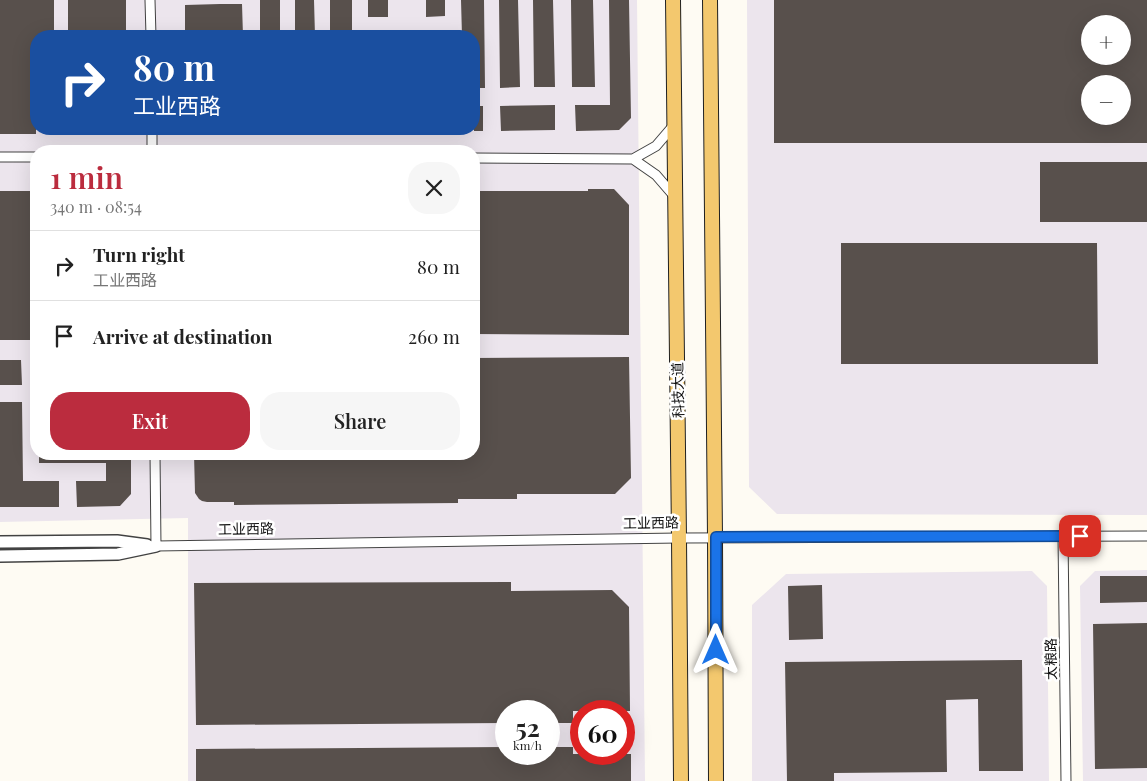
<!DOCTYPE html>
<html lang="en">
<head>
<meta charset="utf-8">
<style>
	body { margin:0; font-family:"Playfair Display","Noto Sans SC",serif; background:#f6f6f6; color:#222; height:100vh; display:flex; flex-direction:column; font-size:19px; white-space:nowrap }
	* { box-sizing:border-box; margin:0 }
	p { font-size:16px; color:#767676 }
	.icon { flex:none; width:28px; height:28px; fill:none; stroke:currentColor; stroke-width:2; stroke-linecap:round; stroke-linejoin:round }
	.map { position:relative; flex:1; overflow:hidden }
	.drawer { position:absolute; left:30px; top:145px; width:450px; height:315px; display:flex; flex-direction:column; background:#fff; border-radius:20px; box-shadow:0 5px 20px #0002 }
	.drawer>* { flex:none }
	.banner { position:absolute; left:30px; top:30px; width:450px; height:105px; border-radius:20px; box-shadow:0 5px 20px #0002; background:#1a4fa0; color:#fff; overflow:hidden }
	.tools { position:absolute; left:1081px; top:15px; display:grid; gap:10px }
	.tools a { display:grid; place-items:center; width:50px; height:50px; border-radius:50%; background:#fff; box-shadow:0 5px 20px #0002; font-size:25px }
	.speed { position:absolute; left:495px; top:700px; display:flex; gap:10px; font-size:25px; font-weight:700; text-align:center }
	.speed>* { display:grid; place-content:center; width:65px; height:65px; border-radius:50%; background:#fff; box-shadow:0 5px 20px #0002; line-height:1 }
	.speed small { font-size:12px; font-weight:400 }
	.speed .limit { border:8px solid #d22; background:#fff; color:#111 }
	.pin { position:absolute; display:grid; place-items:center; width:42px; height:42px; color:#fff; margin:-21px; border-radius:10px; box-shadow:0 2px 8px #0006 }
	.me { position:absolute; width:55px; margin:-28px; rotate:0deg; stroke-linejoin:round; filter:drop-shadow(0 0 4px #0008) }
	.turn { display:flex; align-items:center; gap:18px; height:105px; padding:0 20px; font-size:22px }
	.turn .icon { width:65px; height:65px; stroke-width:2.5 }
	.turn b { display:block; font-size:35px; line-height:42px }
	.round { display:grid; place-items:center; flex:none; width:52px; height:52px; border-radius:20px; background:#f6f6f6 }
	.headline { display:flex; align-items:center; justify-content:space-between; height:85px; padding:0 20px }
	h1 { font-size:30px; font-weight:600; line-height:38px; color:#bb2c3e }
	.cta { display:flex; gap:10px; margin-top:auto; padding:10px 20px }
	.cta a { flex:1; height:58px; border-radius:20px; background:#bb2c3e; color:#fff; font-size:20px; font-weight:600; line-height:58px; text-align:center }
	.cta a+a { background:#f6f6f6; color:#222 }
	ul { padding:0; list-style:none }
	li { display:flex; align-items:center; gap:15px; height:70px; padding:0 20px; border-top:1px solid #e0e0e0 }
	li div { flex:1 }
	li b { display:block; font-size:19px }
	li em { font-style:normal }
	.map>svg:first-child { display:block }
	.industrial { fill:#ece5ed; fill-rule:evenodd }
	.building { fill:#58504c; fill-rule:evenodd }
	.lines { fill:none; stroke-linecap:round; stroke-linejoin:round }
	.minor-casing { stroke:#424242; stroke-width:11 }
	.tertiary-casing { stroke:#424242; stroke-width:14 }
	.primary-casing { stroke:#202020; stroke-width:16 }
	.minor { stroke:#fff; stroke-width:9 }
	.tertiary { stroke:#fff; stroke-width:11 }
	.primary { stroke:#f3c86e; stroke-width:14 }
	.route-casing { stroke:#114b97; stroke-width:12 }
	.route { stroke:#1a73e8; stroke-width:9 }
	.labels { text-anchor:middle; stroke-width:5; stroke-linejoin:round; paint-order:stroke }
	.street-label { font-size:14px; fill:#0f0f0f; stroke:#fff }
</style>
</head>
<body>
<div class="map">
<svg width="1147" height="781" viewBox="0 0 1147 781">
	<rect width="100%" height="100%" fill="#fefbf3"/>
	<!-- industrial -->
	<path class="industrial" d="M0,0H637L645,781H188V518L0,522ZM36,36H474V129H36ZM36,151H474V454H36ZM506,711H549V754H506ZM581,711H624V754H581Z
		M747,0H1147V515L777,514L749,487ZM1090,24H1122V56H1090ZM1090,84H1122V116H1090Z
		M1147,570V781H1083L1080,586L1095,571Z
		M1032,571L1047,586L1049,781H752V605L786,574Z"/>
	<!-- building -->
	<path class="building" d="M0,0H54V36H36V134H0Z
		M68,0H126V36H68Z
		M260,0H280V36H260Z
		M295,0H314L315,36H295Z
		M330,0H352V36H330Z
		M368,0H388V17H368Z
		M426,0H445V16L426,17Z
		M461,0H484L485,88H474V36H462Z
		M499,0H518L520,87L500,88Z
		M533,0H553L555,87H534Z
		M571,0H593L595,87H572Z
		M609,0H629L631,118L619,130L576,131L575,105H610Z
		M774,0H1147V143H774ZM1090,24H1122V56H1090ZM1090,84H1122V116H1090Z
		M220,4H242L243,36H185V5Z
		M555,105V130L501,131L500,106Z
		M474,106H483V131H474Z
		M1040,162H1147V222H1040Z
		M588,189H614L629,205V335L474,334V191H588Z
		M0,191H36V340H0Z
		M841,243H1097L1098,364H841Z
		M629,357L631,478L615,494H517V499H458V503L234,505V502H207L202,501L199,499L195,493L194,454H474V358Z
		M0,360H21L22,385H0Z
		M0,402H22L23,481H59V507H0Z
		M39,454H131V494L120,506L77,507L76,481H106V463H39Z
		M1100,576H1147V602L1100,603Z
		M511,582V591L612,590L629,607L630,711H573V723H549V711H506V723L196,725L194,583Z
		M822,585L823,639L789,640L788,586Z
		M1147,623V768L1095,769L1093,624Z
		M1022,660L1023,771H979L978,699L946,700L947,772L834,773V781H787L785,662Z
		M506,747V754H549V747H573V754H631V781H196V749Z"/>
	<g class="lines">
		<defs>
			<path id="minor" d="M150,0L151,36
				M152,129V151
				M0,157H36
				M474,158L633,159L656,146L674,125
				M633,159L656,175L675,197
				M155,454L156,546L679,538L1147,536
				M1063,536L1066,781"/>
			<path id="tertiary" d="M0,542L117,541L147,545
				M0,556L118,554L156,546"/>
			<path id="primary" d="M673,0L679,538L681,781
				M710,0L715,537L716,781"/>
		</defs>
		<!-- minor casing -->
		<use href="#minor" class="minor-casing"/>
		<!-- tertiary casing -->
		<use href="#tertiary" class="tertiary-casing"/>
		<!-- primary casing -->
		<use href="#primary" class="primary-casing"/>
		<!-- minor -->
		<use href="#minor" class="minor"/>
		<!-- tertiary -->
		<use href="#tertiary" class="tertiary"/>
		<!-- primary -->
		<use href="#primary" class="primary"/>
	</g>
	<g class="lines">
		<defs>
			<path id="route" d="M716,650V537L1080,536"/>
		</defs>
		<!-- route casing -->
		<use href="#route" class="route-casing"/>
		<!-- route -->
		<use href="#route" class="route"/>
	</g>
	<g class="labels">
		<!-- street labels -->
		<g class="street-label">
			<text transform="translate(678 390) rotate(-91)" y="5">科技大道</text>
			<text transform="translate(651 523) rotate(-1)" y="5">工业西路</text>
			<text transform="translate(246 529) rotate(-1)" y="5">工业西路</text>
			<text transform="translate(1051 659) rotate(-91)" y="5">太粮路</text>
		</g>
	</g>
</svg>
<div class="tools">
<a>+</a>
<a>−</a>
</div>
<div class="speed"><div>52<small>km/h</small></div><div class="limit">60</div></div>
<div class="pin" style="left:1080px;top:536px;background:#d93025"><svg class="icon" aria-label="arrive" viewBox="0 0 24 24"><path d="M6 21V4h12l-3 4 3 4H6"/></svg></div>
<svg class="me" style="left:716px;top:650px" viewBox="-20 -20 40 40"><path d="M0-17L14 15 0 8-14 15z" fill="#1a73e8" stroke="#fff" stroke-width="4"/></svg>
<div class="banner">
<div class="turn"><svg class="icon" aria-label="right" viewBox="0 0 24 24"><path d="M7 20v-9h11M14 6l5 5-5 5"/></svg><div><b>80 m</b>工业西路</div></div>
</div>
<section class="drawer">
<div class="headline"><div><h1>1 min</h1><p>340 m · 08:54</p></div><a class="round"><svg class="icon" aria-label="close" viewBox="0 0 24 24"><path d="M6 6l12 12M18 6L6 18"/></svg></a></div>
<ul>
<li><svg class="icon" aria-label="right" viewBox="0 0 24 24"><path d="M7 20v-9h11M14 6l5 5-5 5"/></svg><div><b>Turn right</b><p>工业西路</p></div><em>80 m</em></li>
<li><svg class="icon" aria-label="arrive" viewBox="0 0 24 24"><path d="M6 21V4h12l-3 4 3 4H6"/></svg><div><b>Arrive at destination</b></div><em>260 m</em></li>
</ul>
<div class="cta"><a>Exit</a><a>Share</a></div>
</section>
</div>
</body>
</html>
